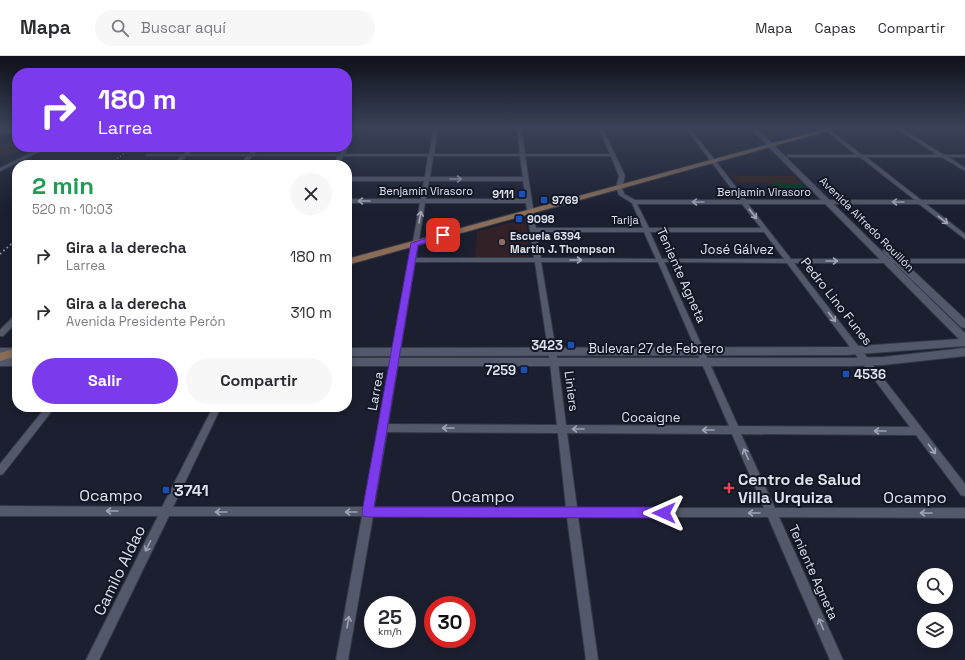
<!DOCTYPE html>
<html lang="es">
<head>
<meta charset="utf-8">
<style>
	body { margin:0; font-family:"Space Grotesk",sans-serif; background:#f7f7f7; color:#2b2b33; height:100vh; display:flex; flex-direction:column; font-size:15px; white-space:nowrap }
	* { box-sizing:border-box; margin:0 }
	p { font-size:13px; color:#7c7c81 }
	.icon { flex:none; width:22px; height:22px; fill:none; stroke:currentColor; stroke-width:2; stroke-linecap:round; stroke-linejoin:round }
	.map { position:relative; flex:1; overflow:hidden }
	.details { position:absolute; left:12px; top:104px; width:340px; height:252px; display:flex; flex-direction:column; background:#fff; border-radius:16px; box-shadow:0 2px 10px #0003 }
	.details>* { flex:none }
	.guide { position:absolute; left:12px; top:12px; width:340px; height:84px; border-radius:16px; box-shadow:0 2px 10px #0003; background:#7c3aed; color:#fff; overflow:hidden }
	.controls { position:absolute; left:917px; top:512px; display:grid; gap:8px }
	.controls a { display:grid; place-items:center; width:36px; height:36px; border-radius:50%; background:#fff; box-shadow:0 2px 10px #0003; font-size:20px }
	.speed { position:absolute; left:364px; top:540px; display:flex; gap:8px; font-size:20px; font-weight:700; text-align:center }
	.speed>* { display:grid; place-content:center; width:52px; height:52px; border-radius:50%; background:#fff; box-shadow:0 2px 10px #0003; line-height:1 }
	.speed small { font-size:10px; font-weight:400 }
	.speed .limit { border:6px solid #d22; background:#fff; color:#111 }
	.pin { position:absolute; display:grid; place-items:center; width:34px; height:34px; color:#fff; margin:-17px; border-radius:8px; box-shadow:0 2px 6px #0006 }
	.me { position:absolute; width:44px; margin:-22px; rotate:270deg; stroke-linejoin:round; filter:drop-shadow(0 0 3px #0008) }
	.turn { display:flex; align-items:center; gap:14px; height:84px; padding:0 20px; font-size:18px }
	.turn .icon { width:52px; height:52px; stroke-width:2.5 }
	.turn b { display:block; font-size:28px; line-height:34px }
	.round { display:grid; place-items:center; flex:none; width:42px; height:42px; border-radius:21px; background:#f7f7f7 }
	.head { display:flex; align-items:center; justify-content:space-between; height:68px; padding:0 20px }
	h1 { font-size:24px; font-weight:700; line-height:30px; color:#1e9e55 }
	.button { display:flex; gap:8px; margin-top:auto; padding:8px 20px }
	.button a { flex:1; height:46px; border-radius:24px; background:#7c3aed; color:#fff; font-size:16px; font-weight:700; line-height:46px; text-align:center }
	.button a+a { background:#f7f7f7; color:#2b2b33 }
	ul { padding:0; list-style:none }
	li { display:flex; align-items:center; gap:12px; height:56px; padding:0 20px }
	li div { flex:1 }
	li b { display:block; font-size:15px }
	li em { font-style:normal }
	header { display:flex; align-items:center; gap:24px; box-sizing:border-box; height:56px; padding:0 20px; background:#fff; border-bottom:1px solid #e1e1e2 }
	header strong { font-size:19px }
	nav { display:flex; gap:22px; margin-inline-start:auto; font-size:14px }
	.search { width:280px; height:36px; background:#f7f7f7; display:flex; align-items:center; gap:10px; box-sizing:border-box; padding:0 14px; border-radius:22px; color:#7c7c81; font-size:15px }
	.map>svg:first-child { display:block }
	.industrial { fill:#35221f }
	.education { fill:#332128 }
	.green { fill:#00391b }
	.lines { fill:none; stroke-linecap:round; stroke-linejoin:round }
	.street-casing { stroke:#353946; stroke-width:2 }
	.secondary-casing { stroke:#353946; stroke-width:2 }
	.primary-casing { stroke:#353946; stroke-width:2 }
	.street { fill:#53586b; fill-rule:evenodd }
	.secondary { fill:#53586b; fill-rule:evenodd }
	.primary { fill:#8a6d58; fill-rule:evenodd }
	.rail-far1 { stroke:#9296a3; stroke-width:1.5; stroke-dasharray:1 2.5; stroke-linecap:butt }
	.rail { stroke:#9296a3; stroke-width:2; stroke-dasharray:1.5 3; stroke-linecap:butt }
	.oneway { stroke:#9fa3b2 }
	.route { fill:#7c3aed; stroke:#51269a }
	.transit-dot { fill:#1a4fb4; stroke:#121625; stroke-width:1.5 }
	.education-dot { fill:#8d6e63; stroke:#121625; stroke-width:1.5 }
	.health-dot { fill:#e0444e; stroke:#121625; stroke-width:1.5 }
	.labels { text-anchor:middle; stroke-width:4; stroke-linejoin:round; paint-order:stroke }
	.far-street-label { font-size:11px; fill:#dde1ec; stroke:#121625 }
	.far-poi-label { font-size:11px; font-weight:bold; fill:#dde1ec; stroke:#121625; text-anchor:start }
	.street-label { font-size:13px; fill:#dde1ec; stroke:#121625 }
	.poi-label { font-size:13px; font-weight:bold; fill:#dde1ec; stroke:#121625; text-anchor:end }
	.near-poi-label { font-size:16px; font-weight:bold; fill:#dde1ec; stroke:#121625; text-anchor:start }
	.near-street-label { font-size:16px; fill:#dde1ec; stroke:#121625 }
</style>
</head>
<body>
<header>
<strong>Mapa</strong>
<div class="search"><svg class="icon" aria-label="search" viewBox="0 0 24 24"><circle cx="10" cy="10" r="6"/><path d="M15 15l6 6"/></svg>Buscar aquí</div>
<nav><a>Mapa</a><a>Capas</a><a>Compartir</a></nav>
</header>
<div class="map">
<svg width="965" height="604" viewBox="0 0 965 604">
	<rect width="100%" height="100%" fill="#1b1f2f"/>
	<!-- industrial -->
	<path class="industrial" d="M731,118L737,120H794L802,128L738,127Z"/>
	<!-- education -->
	<path class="education" d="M9,86H17V91L22,94L0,101V89Z
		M526,163L530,203H475L477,175Z"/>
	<!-- green -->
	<path class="green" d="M771,127L802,128L813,139L811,141H783Z"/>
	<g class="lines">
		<defs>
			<path id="street" d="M354,71H358L349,88L347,89V84Z
				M434,71H438L434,98H520L517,71H521L525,98H610L598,71H602L625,120L622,131L624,138L635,144H740L685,71H689L746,144H915L860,101H787V100L789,99H856L822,71H826L862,99H937L895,71H899L944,99H965V101H948L965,112V115L942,101H866L921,144H965V148H926L965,178V183L919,148H748L791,203H965V207H794L965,428V440L961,439L916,379L741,378L775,452H965V462L779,461L843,604H830L768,461H578L598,604H586L567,461L373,460L348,604H336L362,460H169L99,604H86L158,460H0V450L162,451L213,351H221L173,451H364L420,147H347V143H421L424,125H347V121H425L428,100H343L338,109H334L338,100H252L246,109H241L247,100H186L178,109H173L181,100H147L145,99L147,98H184L190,91H195L189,98H249L255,91H259L254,98H340L344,91H347V90L348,91L345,98H429ZM433,100H520L523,121H430ZM525,100H611L619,120L616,131L619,139L632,147L643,172H536ZM429,125H523L526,143H426ZM425,147H526L534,202H416ZM637,148H742L761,172H649ZM536,176H644L656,203L541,202ZM650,176H764L784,203H662ZM415,206H535L550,307L557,369L388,368ZM541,206H658L729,370L566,369L558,307ZM664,206L787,207L910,371L738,370ZM387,376L558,377L566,451H374ZM567,377L732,378L764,452H577Z
				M0,74L17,76V78L0,76Z
				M43,91H49L0,115V112Z
				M14,260H17V266L3,280H0V274Z
				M46,351H55L3,418L0,419V408Z"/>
			<path id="secondary" d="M749,71H755L965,277V290L846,299L347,300V292L846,291L959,283Z
				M887,192L890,193L965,263V272L961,271L884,197L883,195L884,193Z
				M0,292H17V300H0Z
				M965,292V300L883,309L852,310H347V302H852L883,301Z
				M0,302H17V310H0Z"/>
			<path id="primary" d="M832,71H842L347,209V203Z
				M17,292V300L0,305V297Z"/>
		</defs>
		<!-- street casing -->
		<use href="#street" class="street-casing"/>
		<!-- secondary casing -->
		<use href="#secondary" class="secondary-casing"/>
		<!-- primary casing -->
		<use href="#primary" class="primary-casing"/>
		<!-- street -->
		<use href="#street" class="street"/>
		<!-- secondary -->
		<use href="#secondary" class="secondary"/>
		<!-- primary -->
		<use href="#primary" class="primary"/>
		<!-- rail-far1 -->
		<path class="rail-far1" d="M109,109L132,91"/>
		<!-- rail -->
		<path class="rail" d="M0,198L17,183"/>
	</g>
	<!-- one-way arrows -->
	<defs><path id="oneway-shaft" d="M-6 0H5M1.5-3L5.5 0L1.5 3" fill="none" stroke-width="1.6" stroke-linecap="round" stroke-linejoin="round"/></defs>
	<g class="oneway">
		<use href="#oneway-shaft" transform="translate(456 123)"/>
		<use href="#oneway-shaft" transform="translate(364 145) rotate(-180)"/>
		<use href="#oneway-shaft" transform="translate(698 146) rotate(-180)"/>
		<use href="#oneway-shaft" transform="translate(898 146) rotate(-180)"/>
		<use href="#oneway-shaft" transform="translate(753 158) rotate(53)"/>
		<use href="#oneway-shaft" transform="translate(420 161) rotate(-80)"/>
		<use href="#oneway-shaft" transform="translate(943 164) rotate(38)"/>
		<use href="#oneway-shaft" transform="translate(576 204)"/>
		<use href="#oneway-shaft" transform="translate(832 205)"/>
		<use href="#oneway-shaft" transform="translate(832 261) rotate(52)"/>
		<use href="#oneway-shaft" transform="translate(448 372) rotate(-180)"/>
		<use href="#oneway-shaft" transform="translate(578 373) rotate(-180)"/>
		<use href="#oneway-shaft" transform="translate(708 374) rotate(-180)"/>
		<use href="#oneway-shaft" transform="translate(880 375) rotate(-180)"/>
		<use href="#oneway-shaft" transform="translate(932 393) rotate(53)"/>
		<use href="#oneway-shaft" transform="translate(746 398) rotate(-114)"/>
		<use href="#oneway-shaft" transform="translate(112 455) rotate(-180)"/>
		<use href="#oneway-shaft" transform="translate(221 456) rotate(-180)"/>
		<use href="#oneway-shaft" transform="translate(351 456) rotate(-180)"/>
		<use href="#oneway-shaft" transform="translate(754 457) rotate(-180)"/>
		<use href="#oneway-shaft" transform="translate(926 457) rotate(-180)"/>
		<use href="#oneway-shaft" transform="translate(148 490) rotate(116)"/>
		<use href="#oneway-shaft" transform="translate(348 566) rotate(-80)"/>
		<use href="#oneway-shaft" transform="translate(821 568) rotate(-114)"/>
	</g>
	<!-- sky -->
	<linearGradient id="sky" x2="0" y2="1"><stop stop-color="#0f111a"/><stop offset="0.46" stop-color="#394258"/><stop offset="1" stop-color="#394258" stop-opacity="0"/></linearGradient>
	<rect width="965" height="155" fill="url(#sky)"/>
	<!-- route -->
	<path class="route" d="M443,177L446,178V181L418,189L374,451H664L669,453L670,457L669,460L664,462L368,461L363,460L362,456L411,187Z"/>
	<!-- markers -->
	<g class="transit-dot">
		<rect x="518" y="134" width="8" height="8" rx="2"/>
		<rect x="540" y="140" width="8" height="8" rx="2"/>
		<rect x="515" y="159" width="8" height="8" rx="2"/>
		<rect x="567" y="285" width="8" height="8" rx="2"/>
		<rect x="520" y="310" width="8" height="8" rx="2"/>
		<rect x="842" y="314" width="8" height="8" rx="2"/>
		<rect x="162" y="430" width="8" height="8" rx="2"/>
	</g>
	<circle class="education-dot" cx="502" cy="186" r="4"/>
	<path class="health-dot" d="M727 426h4v4h4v4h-4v4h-4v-4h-4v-4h4z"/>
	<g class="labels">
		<!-- far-street labels -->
		<g class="far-street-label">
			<text x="426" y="139">Benjamín Virasoro</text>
			<text x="764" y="140">Benjamín Virasoro</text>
			<text x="625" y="168">Tarija</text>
			<text transform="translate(867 168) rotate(45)" y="4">Avenida Alfredo Rouillón</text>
		</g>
		<!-- far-poi labels -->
		<g class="far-poi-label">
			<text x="514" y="142" text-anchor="end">9111</text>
			<text x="552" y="148">9769</text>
			<text x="527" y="167">9098</text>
			<text x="510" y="184">Escuela 6394<tspan x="510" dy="13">Martín J. Thompson</tspan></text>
		</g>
		<!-- street labels -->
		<g class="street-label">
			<text x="737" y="198">José Gálvez</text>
			<text transform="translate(682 219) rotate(66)" y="5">Teniente Agneta</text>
			<text transform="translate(837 245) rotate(52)" y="5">Pedro Lino Funes</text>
			<text x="656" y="297">Bulevar 27 de Febrero</text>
			<text transform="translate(375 335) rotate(-80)" y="5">Larrea</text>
			<text transform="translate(572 335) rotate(83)" y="5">Liniers</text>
			<text x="651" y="366">Cocaigne</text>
			<text transform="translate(814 516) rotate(66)" y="5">Teniente Agneta</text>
		</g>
		<!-- poi labels -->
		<g class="poi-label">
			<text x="563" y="294">3423</text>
			<text x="516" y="319">7259</text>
			<text x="854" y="323" text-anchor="start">4536</text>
		</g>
		<!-- near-poi labels -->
		<g class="near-poi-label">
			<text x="738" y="429">Centro de Salud<tspan x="738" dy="18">Villa Urquiza</tspan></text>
			<text x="174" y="440">3741</text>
		</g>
		<!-- near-street labels -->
		<g class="near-street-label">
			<text x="111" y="445">Ocampo</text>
			<text x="483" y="446">Ocampo</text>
			<text x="915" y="447">Ocampo</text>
			<text transform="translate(119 514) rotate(-64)" y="6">Camilo Aldao</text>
		</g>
	</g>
</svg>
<div class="controls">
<a><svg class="icon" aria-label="search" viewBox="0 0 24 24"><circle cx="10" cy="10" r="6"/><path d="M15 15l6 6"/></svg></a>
<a><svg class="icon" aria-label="layers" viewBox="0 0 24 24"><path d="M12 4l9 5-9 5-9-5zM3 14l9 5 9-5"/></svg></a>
</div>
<div class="speed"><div>25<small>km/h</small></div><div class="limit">30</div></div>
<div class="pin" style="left:443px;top:179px;background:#d93025"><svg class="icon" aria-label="arrive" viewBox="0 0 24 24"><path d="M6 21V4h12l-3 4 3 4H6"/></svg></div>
<svg class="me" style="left:664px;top:457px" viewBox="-20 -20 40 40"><path d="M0-17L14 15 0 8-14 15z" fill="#7c3aed" stroke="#fff" stroke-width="4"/></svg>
<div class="guide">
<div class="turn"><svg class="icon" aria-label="right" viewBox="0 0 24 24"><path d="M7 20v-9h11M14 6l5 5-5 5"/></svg><div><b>180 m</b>Larrea</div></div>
</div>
<section class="details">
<div class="head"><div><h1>2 min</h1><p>520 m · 10:03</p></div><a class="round"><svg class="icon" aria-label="close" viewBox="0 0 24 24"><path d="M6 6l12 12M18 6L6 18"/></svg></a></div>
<ul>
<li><svg class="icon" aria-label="right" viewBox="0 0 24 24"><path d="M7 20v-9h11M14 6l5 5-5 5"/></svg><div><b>Gira a la derecha</b><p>Larrea</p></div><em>180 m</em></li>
<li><svg class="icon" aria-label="right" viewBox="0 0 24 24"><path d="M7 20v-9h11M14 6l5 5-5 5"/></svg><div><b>Gira a la derecha</b><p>Avenida Presidente Perón</p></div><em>310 m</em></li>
</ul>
<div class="button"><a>Salir</a><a>Compartir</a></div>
</section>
</div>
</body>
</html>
